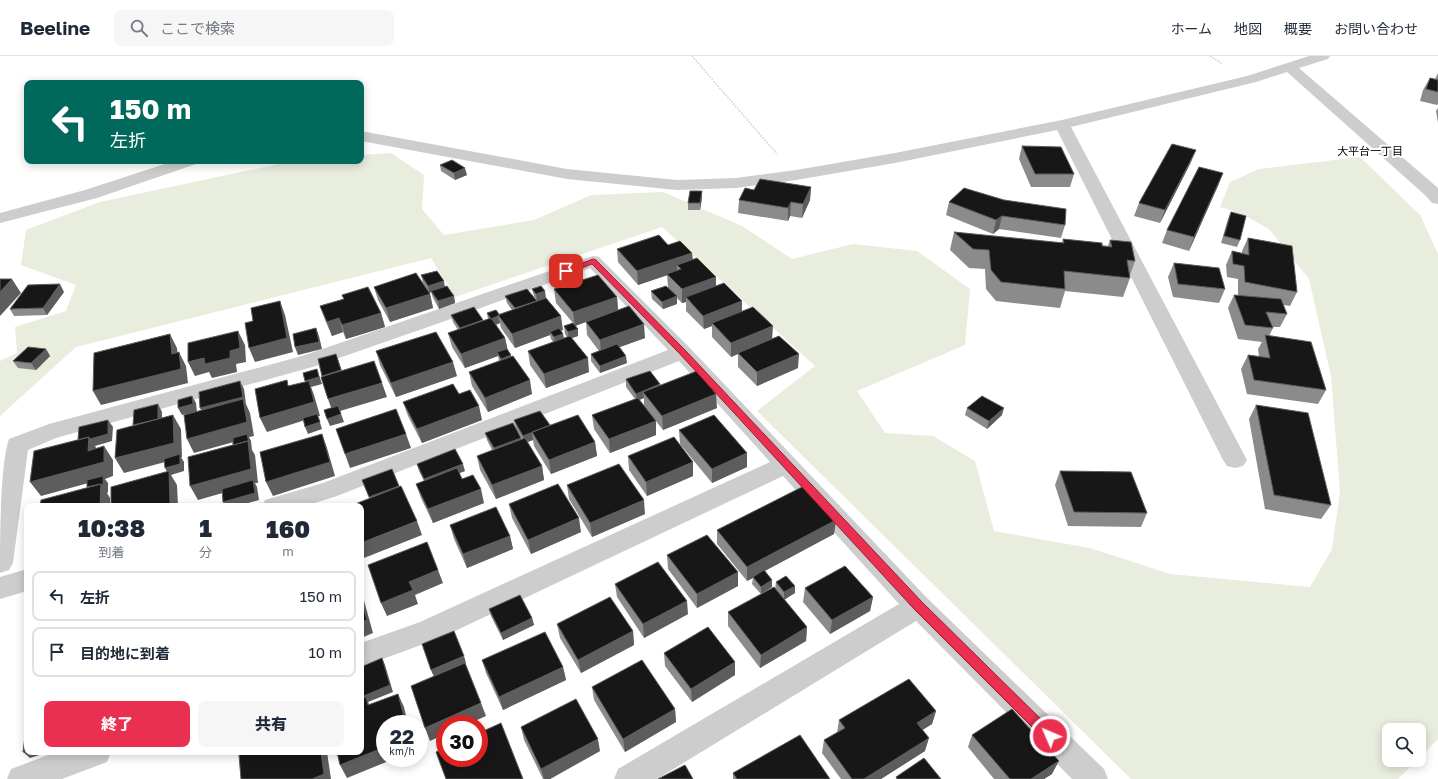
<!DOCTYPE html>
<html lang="ja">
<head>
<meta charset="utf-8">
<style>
	body { margin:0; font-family:"Golos Text","Noto Sans JP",sans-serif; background:#f6f6f7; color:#1f2937; height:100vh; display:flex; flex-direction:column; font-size:15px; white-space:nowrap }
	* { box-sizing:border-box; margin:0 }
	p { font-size:13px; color:#747a83 }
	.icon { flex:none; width:22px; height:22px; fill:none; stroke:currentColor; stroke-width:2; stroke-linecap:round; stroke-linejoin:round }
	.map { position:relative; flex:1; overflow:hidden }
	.side { position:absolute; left:24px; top:447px; width:340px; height:252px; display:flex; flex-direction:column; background:#fff; border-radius:8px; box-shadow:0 2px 10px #0003 }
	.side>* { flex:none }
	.banner { position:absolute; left:24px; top:24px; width:340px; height:84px; border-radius:8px; box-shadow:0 2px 10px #0003; background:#00695c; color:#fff; overflow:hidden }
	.controls { position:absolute; left:1382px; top:667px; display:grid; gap:8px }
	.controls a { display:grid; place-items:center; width:44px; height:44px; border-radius:8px; background:#fff; box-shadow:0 2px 10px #0003; font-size:20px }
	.speed { position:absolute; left:376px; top:659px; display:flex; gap:8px; font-size:20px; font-weight:700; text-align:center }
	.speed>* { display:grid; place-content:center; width:52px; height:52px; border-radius:50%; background:#fff; box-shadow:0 2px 10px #0003; line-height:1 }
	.speed small { font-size:10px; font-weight:400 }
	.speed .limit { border:6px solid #d22; background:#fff; color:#111 }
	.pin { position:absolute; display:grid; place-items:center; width:34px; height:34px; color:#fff; margin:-17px; border-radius:8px; box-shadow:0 2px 6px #0006 }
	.me { position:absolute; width:44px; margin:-22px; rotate:315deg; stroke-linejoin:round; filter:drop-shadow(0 0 3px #0008) }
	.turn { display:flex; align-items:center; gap:14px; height:84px; padding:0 20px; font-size:18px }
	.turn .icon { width:52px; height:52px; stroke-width:2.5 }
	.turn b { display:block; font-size:28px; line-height:34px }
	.eta { display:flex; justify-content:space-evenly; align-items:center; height:68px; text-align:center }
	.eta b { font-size:24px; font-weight:800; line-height:28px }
	.primary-button { display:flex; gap:8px; margin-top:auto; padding:8px 20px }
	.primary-button a { flex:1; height:46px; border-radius:8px; background:#ea3051; color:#fff; font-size:16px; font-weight:800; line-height:46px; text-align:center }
	.primary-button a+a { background:#f6f6f7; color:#1f2937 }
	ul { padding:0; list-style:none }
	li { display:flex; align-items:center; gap:12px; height:50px; margin:0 8px 6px; padding:0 12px; border:2px solid #e0e1e3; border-radius:8px }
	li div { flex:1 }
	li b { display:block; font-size:15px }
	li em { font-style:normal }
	header { display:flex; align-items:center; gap:24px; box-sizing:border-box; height:56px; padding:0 20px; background:#fff; border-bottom:1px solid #e0e1e3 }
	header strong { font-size:19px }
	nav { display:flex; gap:22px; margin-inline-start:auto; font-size:14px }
	.search { width:280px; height:36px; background:#f6f6f7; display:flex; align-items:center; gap:10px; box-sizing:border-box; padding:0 14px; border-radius:8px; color:#747a83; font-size:15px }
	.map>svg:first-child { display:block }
	.green { fill:#e8edde }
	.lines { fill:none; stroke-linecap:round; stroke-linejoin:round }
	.path { stroke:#cdcdcd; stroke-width:1.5; stroke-dasharray:1.5 1.5; stroke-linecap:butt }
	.minor { fill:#cdcdcd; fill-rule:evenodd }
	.wall { fill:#8b8b8b }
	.shaded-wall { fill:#5d5d5d }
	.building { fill:#171717; stroke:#5d5d5d }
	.route { fill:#ea3051; stroke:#981f35 }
	.labels { text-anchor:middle; stroke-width:4; stroke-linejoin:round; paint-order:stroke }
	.far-neighbourhood-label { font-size:11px; fill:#000; stroke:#fff }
</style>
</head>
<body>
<header>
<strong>Beeline</strong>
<div class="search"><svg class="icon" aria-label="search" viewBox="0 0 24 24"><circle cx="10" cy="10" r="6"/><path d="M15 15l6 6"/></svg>ここで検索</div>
<nav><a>ホーム</a><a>地図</a><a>概要</a><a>お問い合わせ</a></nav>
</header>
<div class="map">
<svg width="1438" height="723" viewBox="0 0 1438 723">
	<rect width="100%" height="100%" fill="#fff"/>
	<!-- green -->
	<path class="green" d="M391,97L424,119L422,153L444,179L534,164L591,139L663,136L742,170L792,203L853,188L917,195L970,233L965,289L857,335L885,377L933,380L975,405L994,475L1090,492L1170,518L1310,531L1332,493L1340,436L1331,320L1309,223L1269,173L1242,158L1220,151L1230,126L1259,113L1360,101L1420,159L1438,198V683L1419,702V674H1389V704H1417L1398,723H1131L757,355L815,310L662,171L455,241L431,202L76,291L0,360V305L17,297L15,271L66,255L76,229L21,209L26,174L100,146L293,105H361V99Z"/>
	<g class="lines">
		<!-- path -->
		<path class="path" d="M692,0L777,98
			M1210,0L1223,8"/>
		<!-- minor -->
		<path class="minor" d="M1309,0H1330L1328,3L1299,12L1438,132V148L1432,147L1426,140L1287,16L1256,26L1071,71L1247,404L1243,410L1235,412L1227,410L1223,404L1057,74L895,107L796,124L736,132L677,134L567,123L361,85V75L567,113L677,124L736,122L796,114L895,97L1062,64L1247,20Z
			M174,105H198L196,108L97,142L0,167V157L85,134Z
			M593,200L599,201L689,291L927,542L1104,713L1108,723H1072L916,565L657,723H614L618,713L899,548L783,420L440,582L361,611V587L420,566L770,406L679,305L337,440L305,450H262L265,444L323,427L668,294L590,212L448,264L316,310L56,382L28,394L13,507L9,514L0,517C0,486 0,408 9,383L49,368L302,300Z
			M27,513V535L0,543V521Z
			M56,696H111L107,706L62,723H7L11,713Z"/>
	</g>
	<!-- wall -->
	<path class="wall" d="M1438,17V48L1437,49L1420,45L1423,34L1430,22L1435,23Z
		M1438,52V67L1436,55Z
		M1022,90L1074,118L1070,131H1031L1019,103Z
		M1191,106L1160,167L1134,160L1139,147Z
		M440,109L467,119L455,124L441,115Z
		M1223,117L1189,195L1162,187L1167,174Z
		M811,131L810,144L802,162L790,160L788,165L738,157L739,144L754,134Z
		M702,135V142L700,154H688V147Z
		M949,146L1065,169L1061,182L999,173L993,178L946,159Z
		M1231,156L1240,184L1237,191L1221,187L1228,163Z
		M954,176L1062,187L1063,183L1108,190L1110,184L1135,205L1130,219V222L1123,241L1065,235L1060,252L996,245L986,233L985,213L969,212L950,194Z
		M1248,182L1297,236L1290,250L1283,249L1287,258L1280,271H1272L1273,272L1269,280L1326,334L1318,348L1247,338L1241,313L1248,299L1259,301L1258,293L1262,286L1238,283L1228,252L1234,239H1238V223L1227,221L1226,209L1232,195L1242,197V195Z
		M668,189L692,197L693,204L716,230L742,256L772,283L798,312L757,330L738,311V298L731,301L712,281V270L704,273L686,255V246L682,247L677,242V248L663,253L652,243L651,235L668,231L667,219L638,229L618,206L617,193Z
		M1174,207L1225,233L1219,247L1173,241L1168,221Z
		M421,219L445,230L454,240L455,247L439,253L433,242L431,236L429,237L423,227Z
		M374,231L430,238L433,252L390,266L378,244Z
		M532,233L546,242L563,274L561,275L563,278L564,282L567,281L565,278L564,270L573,267L556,247L554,233L617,241L618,254L645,282L619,291L627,307L600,317L591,305V298L599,295L587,279L586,266L575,270L578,280L572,282L589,316L546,332L530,309L528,295L553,286L551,283L550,279L515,292L501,272L500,267L496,269L505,282L508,295L532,338L488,356L472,330L469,316L499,305L498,300L465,312L452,291L448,277L458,274L453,266L451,259L483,265L488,263L487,257L499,258L512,254L507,247L505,240L537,245L534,240Z
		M64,236L47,259L14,260L10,253Z
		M342,239L381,257L385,271L346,283L343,276L332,280L325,264L320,250L344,243Z
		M46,293L50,300L36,314L18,312L13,305Z
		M376,295L457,320L396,341L380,309Z
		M626,323L661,329L717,352L663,374L644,350V342L639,344L656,379L610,397L594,373L592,359L635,343L626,331Z
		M459,338L482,364L422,387L408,360L403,346Z
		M1256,349L1331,449L1321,463L1265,453L1249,363Z
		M967,352L1002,359L987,373L965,359Z
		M514,364L550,369L595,386L597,400L551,418L534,390L533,384L527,386L542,410L544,424L496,443L480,414L477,400L492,394L487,384L485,377L522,383L516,372Z
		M679,374L747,411L712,427L680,388Z
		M628,400L693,420L647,440L629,414Z
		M417,408L465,415L459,417L462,423L484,447L433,467L421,442L416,428L424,425L419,415Z
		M1060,415L1147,457L1141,471L1068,470L1055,429Z
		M567,429L645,458L592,481L569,443Z
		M509,448L581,476L531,498L512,462Z
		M836,464L834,478L765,515L772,524V531L761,538L752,528L753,522L747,525L717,488V474Z
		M450,469L510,480L513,493L467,512L454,483Z
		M667,499L738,516V530L697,552L668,513Z
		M776,526L795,530V537L784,543L807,571L806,585L760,612L728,570V556L775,533Z
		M615,528L688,558L644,582L617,541Z
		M805,532L873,541L870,555L830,578L803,546Z
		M489,553L532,562L534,569L503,584L491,560Z
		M557,568L633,575L634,589L581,617L560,582Z
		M664,597L735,619L692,646L665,610Z
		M482,604L563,611L566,624L503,654L486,617Z
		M592,631L675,653L676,666L625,696L594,644Z
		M936,655L932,668L922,674L925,695L881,723H841L822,697L824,684L837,677L839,664Z
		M521,671L600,695L550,723H543L524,684Z
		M972,679L1052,718L1044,723H994L968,691Z
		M733,717L830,723H733Z"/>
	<!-- shaded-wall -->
	<path class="shaded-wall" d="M1196,94L1191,106L1160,167L1165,154Z
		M465,112L467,119L455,124L454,117Z
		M1223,117L1218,130L1189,195L1194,181Z
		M811,131L810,144L802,162L803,148Z
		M702,135V142L700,154V147Z
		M791,146L790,160L788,165V152Z
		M1002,160L999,173L993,178L996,164Z
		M692,197L693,210L681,213L677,209V216L638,229L637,215Z
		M716,221V234L686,241V246L682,247V233Z
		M12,223L21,237L0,260V236Z
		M444,225L445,232L431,235V236L429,237L428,230Z
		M60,228L64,236L47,259L43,252Z
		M545,235L546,242L537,245L536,238Z
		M430,238L433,252L390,266L386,252Z
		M454,240L455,247L439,253L438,245Z
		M677,240V248L663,253L662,246Z
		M617,241L618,254L575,270L573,256Z
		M280,245L285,259L293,296L255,306L249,292Z
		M742,245V259L712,267V270L704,273L703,260Z
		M381,257L385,271L346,283L342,269Z
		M498,260L500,267L492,270L491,263Z
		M561,260L563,274L552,278L550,276V279L515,292L512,278Z
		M339,262L343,276L332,280L327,266Z
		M483,264L485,271L461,279L460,272Z
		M644,268L645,282L601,298L600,284Z
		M773,270L772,284L738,297V298L731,301V287Z
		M316,272L319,280L322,293L298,299L295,291Z
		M578,273V280L569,283L568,276Z
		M238,275L245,289L246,306L236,308L237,316L212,322L209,316L195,320L188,306L204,302L230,295Z
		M170,278L177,292L179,312L172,298Z
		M563,278L564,285L555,289L554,281Z
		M505,282L508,296H497L498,300L465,312L461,298Z
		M46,293L50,300L36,314L31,307Z
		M179,296L186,310L188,327L101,349L93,335Z
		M336,298L344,321L325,327L322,320Z
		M799,298L798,312L757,330V316Z
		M511,299L512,306L502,310L501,303Z
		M626,300L627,307L600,317V310Z
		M588,302L589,316L546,332L544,318Z
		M453,306L457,320L396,341L391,327Z
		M317,313L322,328L311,331L314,339L320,360H318L322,373L308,378L305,371L318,360L267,376L260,362L308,332L305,325Z
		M530,324L532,338L488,356L485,342Z
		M240,325L244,333L246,348L250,357L254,380L249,381L251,385L252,394L255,399L258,427H255L257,431L259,444L238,450H225L223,446L254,428L198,444L190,430L237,398L248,382L194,397L187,383L204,359L200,352Z
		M382,327L387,341L340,355L344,366L330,370L327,363L333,357L328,343Z
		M660,328L661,335L643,336L644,342L637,345L636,338Z
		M716,338L717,352L663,374L662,360Z
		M192,340L196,347L197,356L182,359L178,352Z
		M158,348L162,356V372L138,378Z
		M479,350L482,364L422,387L417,373Z
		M1004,352L1002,359L987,373L989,365Z
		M173,359L181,373L182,401H181L184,406V415L171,419L177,429L178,450H161L169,419L165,412L180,402L124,417L115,402Z
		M108,364L113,371L112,385L95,390L98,395L104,390L113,404V420L105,423L108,427V436L107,437L110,442V450H100L101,428L103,423L41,440L30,426L88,395L89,381Z
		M656,365V379L610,397L609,383Z
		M532,376L533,384L525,387L523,380Z
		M322,378L327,392L335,420L273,440L266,426Z
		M406,378L411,392L350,412L345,398Z
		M521,382L523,389L496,400L494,392Z
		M595,386L597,400L551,418L549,404Z
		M747,397V411L712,427V413Z
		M693,406V420L647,440L646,426Z
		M463,408L465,415L426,430L424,423Z
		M542,410L544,424L496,443L492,429Z
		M399,430L402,437L371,448L369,441Z
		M481,433L484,447L433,467L428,453Z
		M644,444L645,458L592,481L590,467Z
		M579,462L581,476L531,498L528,484Z
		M836,464L834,478L753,521V522L747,525V511Z
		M417,465L422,479L364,502L361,494V487Z
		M510,480L513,493L467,512L463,498Z
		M438,514L443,527L415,539L418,548L387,560L381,547L409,526Z
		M738,516V530L697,552V538Z
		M772,524V531L761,538V531Z
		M795,530V537L784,544V536Z
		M361,534L373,577L361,582Z
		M873,541L870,555L830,578L832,564Z
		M687,545L688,558L644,582L643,568Z
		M532,562L534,569L503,584L501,577Z
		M807,571L806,585L760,612L761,599Z
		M633,575L634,589L581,617L578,604Z
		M464,600L466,607L434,621L431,614Z
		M382,602L385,609L393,636L368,646L372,654L368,649H361V641Z
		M735,606V619L692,646L691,633Z
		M563,611L566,624L503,654L499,641Z
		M398,638L404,651L408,668H406Z
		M481,647L486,660L468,668H445V678L430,685L425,672Z
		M675,653L676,666L625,696L623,683Z
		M936,655L932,668L913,680L917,667Z
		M929,682L925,695L881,723H864Z
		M598,683L600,695L550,723H544L541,713Z
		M385,691V702H396L347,722L340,709Z
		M27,694V696H49L30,702L23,696Z
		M321,696H327L331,723H312Z
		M1059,705L1052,718L1044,723H1031Z"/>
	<!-- building -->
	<path class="building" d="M1430,22L1438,24V36L1426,33Z
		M1172,88L1196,94L1165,154L1139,147Z
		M1022,90L1061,91L1074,118H1035Z
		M452,104L465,112L454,117L440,109Z
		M1199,111L1223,117L1194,181L1167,174Z
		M760,123L811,131L803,148L791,146L788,152L739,144L745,132L754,134Z
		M964,132L1004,144L1066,153L1065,169L1002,160L996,164L949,146Z
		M690,135H702L700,147H688Z
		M1231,156L1246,160L1240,184L1224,180Z
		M954,176L1064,187L1063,183L1102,187V190L1112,191L1110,184L1131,186L1135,205L1127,204L1130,222L1064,215L1065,233L1001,226L991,214L989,194L973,193Z
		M659,179L668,189L680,185L692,197L637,215L617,193Z
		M1248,182L1292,190L1297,236L1245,226L1244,210L1233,208L1232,195L1249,199Z
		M697,202L716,221L682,233L667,218L681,213L677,209Z
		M1174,207L1219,212L1225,233L1178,228Z
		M437,215L444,225L428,230L421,219Z
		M416,217L430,238L386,252L374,231Z
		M598,219L617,241L573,256L554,233Z
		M0,223H12L0,236Z
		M724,227L742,245L703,260L686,241Z
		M60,228L43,252L10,253L28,229Z
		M447,230L454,240L438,245L431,235Z
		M541,230L545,235L536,238L532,233Z
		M666,230L677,240L662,246L651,235Z
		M368,231L381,257L342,269L339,262L327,266L320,250L344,243L342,239Z
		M527,233L537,245L515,252L505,240Z
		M1234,239L1281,243L1287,258L1266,256L1273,272L1245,269Z
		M546,242L561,260L512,278L498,259Z
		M280,245L287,282L249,292L245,267L253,265L251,252Z
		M629,250L644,268L600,284L586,266Z
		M474,251L483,264L460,272L451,259Z
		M753,251L773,270L731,287L712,267Z
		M496,254L499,258L498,259V260L491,263L487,257Z
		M491,262L505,282L461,298L448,277Z
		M573,267L578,273L568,276L564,270Z
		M316,272L319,286L295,291L293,278Z
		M559,272L563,278L554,281L550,276Z
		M238,275L240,292L230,295V302L205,308L204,302L188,306V287Z
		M436,276L453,306L391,327L376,295Z
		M170,278L172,298L179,296L181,313L93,335L94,297Z
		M1265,279L1311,286L1326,334L1254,324L1248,299L1270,302Z
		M570,280L588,302L544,318L528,295Z
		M779,280L799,298L757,316L738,297Z
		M617,288L626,300L600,310L591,298Z
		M28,291L46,293L31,307L13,305Z
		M507,293L511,299L501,303L497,296Z
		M336,298L341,314L322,320L318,303Z
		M513,300L530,324L485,342L469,316Z
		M374,305L382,327L328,343L321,321Z
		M317,313L319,321L305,325L303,317Z
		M650,315L660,328L636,338L626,323Z
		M697,315L716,338L662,360L643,336Z
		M287,324L288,330L309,325L314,346L260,362L255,333Z
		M240,325L243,341L200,352L199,336Z
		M453,328L459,338L470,334L479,350L417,373L403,346Z
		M192,340L193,348L178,352V344Z
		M982,340L1004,352L989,365L967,352Z
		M638,342L656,365L609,383L592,359Z
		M243,343L247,366L187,383L184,359Z
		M158,348V363L133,369L134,354Z
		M1256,349L1308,357L1331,449L1274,439Z
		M338,350L341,358L327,363L324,354Z
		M396,353L406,378L345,398L336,373Z
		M540,355L550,369L523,380L514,364Z
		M317,358L320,366L305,371L303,362Z
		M173,359L174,387L115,402L117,374Z
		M578,359L595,386L549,404L532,376Z
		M714,359L747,397L712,413L679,374Z
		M108,364V378L90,383L89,381L78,384L79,371Z
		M513,367L521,382L494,392L485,377Z
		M247,378L249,387L248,385L233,389V382Z
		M322,378L330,406L266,426L260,396Z
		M89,381L88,395L104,390V406L30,426L34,395Z
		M674,381L693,406L646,426L628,400Z
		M525,382L542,410L492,429L477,400Z
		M248,385L251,413L190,430L188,401Z
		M455,393L463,408L424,423L417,408Z
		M180,398V408L165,412L164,403Z
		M619,408L644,444L590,467L567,429Z
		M457,412L462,423L473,419L481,433L428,453L416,428Z
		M392,413L399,430L369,441L362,424Z
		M169,415L170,447L161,450H111V431Z
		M1060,415L1131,416L1147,457L1074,456Z
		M103,420V429H102L101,428L87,431V424Z
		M253,424L255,437L223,446L222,433Z
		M101,428L100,450H40L41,444Z
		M558,428L579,462L528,484L509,448Z
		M401,430L417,465L361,487V450H350Z
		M804,430L836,464L747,511L717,474Z
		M496,451L510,480L463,498L450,469Z
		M707,479L738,516L697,538L667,499Z
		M427,486L438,514L409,526L413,534L381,547L368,509Z
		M658,506L687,545L643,568L615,528Z
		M845,510L873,541L832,564L805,532Z
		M764,514L772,524L761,531L753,521Z
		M786,520L795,530L784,536L776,526Z
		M774,531L807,571L761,599L728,556Z
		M520,539L532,562L501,577L489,553Z
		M610,541L633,575L578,604L557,568Z
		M361,542L367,564L361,566Z
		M708,571L735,606L691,633L664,597Z
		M454,575L464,600L431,614L422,588Z
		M545,576L563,611L499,641L482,604Z
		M382,602L390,629L361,641V611Z
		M642,604L675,653L623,683L592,631Z
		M465,607L481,647L425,672L411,630Z
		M909,623L936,655L917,667L929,682L864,723H852L824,684L845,672L839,664Z
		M398,638L406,668H385V691L340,709L337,696H361V643L366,641L368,649Z
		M576,643L598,683L541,713L521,671Z
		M1012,653L1059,705L1031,723H1010L972,679Z
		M501,667L523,723H446L436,696L445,692V702H479V677Z
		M27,672V694L23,696L26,673Z
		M800,679L830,723H737L733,717Z
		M246,696H321L324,718L312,723H241L239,699Z
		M924,702L941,723H897L896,721Z
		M685,709L693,723H658Z"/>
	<!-- route -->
	<path class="route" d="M593,203L596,204L685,294L922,546L1054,676L1056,680L1054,684L1050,685L1045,684L914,553L679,297L592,208L566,218L562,215Z"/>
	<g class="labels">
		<!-- far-neighbourhood labels -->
		<g class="far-neighbourhood-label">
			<text x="1370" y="99">大平台一丁目</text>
		</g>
	</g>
</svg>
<div class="controls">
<a><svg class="icon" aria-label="search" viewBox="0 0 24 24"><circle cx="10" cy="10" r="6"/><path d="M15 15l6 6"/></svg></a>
</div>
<div class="speed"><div>22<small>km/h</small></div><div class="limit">30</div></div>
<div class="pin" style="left:566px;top:215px;background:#d93025"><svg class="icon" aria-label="arrive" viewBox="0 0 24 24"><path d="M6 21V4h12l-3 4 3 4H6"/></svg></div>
<svg class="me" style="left:1050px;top:680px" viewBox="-20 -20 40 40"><circle r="17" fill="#ea3051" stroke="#fff" stroke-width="3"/><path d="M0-11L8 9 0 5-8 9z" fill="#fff"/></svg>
<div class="banner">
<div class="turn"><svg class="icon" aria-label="left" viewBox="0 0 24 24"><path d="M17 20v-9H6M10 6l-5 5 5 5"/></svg><div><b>150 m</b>左折</div></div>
</div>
<section class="side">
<div class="eta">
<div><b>10:38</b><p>到着</p></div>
<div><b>1</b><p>分</p></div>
<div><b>160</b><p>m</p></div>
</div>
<ul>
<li><svg class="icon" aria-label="left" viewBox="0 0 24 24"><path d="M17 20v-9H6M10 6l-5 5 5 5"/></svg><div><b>左折</b></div><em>150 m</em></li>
<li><svg class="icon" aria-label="arrive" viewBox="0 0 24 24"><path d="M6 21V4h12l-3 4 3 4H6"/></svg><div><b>目的地に到着</b></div><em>10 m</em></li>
</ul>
<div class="primary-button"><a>終了</a><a>共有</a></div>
</section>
</div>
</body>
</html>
